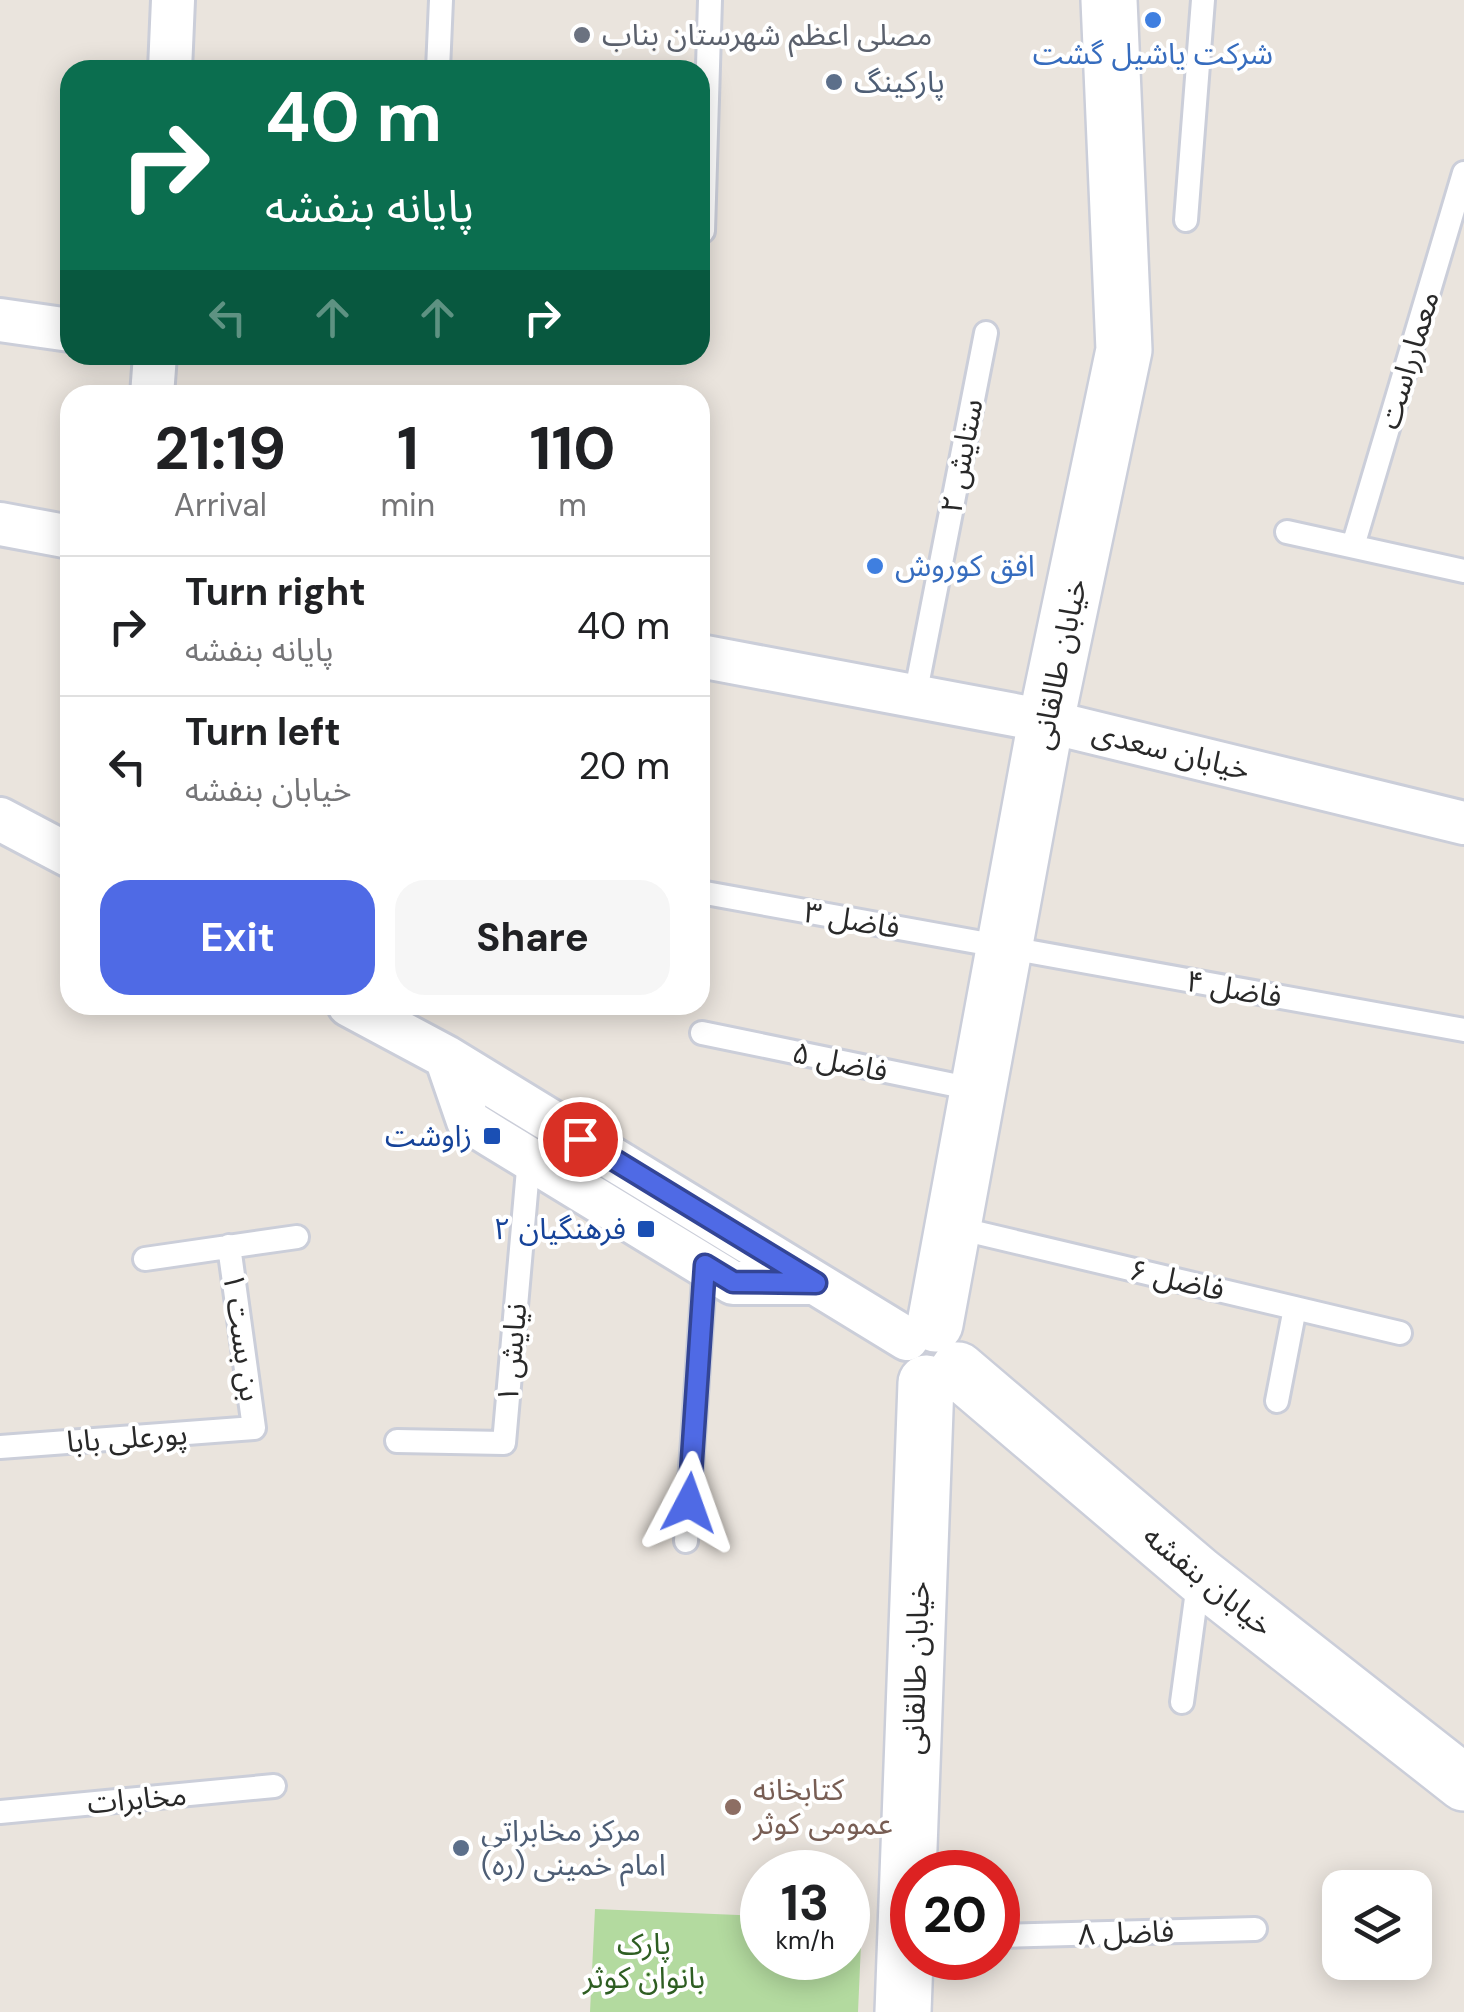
<!DOCTYPE html>
<html lang="en">
<head>
<meta charset="utf-8">
<style>
	body { margin:0; font-family:"DM Sans","Noto Sans Arabic",sans-serif; background:#f6f6f6; color:#202124; height:100vh; display:flex; flex-direction:column; font-size:38px; white-space:nowrap }
	* { box-sizing:border-box; margin:0 }
	p { font-size:32px; color:#757577 }
	.icon { flex:none; width:55px; height:55px; fill:none; stroke:currentColor; stroke-width:2; stroke-linecap:round; stroke-linejoin:round }
	.map { position:relative; flex:1; overflow:hidden }
	.drawer { position:absolute; left:60px; top:385px; width:650px; height:630px; display:flex; flex-direction:column; background:#fff; border-radius:30px; box-shadow:0 5px 25px #0003 }
	.drawer>* { flex:none }
	.hud { position:absolute; left:60px; top:60px; width:650px; height:305px; border-radius:30px; box-shadow:0 5px 25px #0003; background:#0b6e4f; color:#fff; overflow:hidden }
	.controls { position:absolute; left:1322px; top:1870px; display:grid; gap:20px }
	.controls a { display:grid; place-items:center; width:110px; height:110px; border-radius:20px; background:#fff; box-shadow:0 5px 25px #0003; font-size:50px }
	.speed { position:absolute; left:740px; top:1850px; display:flex; gap:20px; font-size:50px; font-weight:700; text-align:center }
	.speed>* { display:grid; place-content:center; width:130px; height:130px; border-radius:50%; background:#fff; box-shadow:0 5px 25px #0003; line-height:1 }
	.speed small { font-size:25px; font-weight:400 }
	.speed .limit { border:15px solid #d22; background:#fff; color:#111 }
	.pin { position:absolute; display:grid; place-items:center; width:85px; height:85px; color:#fff; margin:-42px; border:5px solid #fff; border-radius:50%; box-shadow:0 2px 10px #0007 }
	.me { position:absolute; width:110px; margin:-55px; rotate:4deg; stroke-linejoin:round; filter:drop-shadow(0 0 8px #0008) }
	.turn { display:flex; align-items:center; gap:35px; height:210px; padding:0 40px; font-size:45px }
	.turn .icon { width:130px; height:130px; stroke-width:2.5 }
	.turn b { display:block; font-size:70px; line-height:85px }
	.lanes { display:flex; align-items:center; height:95px; padding:0 40px; background:#0003; justify-content:center; gap:50px; direction:ltr }
	.lanes .off { opacity:.35 }
	.eta { display:flex; justify-content:space-evenly; align-items:center; height:170px; text-align:center }
	.eta b { font-size:60px; font-weight:700; line-height:70px }
	.cta { display:flex; gap:20px; margin-top:auto; padding:20px 40px }
	.cta a { flex:1; height:115px; border-radius:30px; background:#4f6ae5; color:#fff; font-size:40px; font-weight:700; line-height:115px; text-align:center }
	.cta a+a { background:#f6f6f6; color:#202124 }
	ul { padding:0; list-style:none }
	li { display:flex; align-items:center; gap:30px; height:140px; padding:0 40px; border-top:2px solid #e0e0e0 }
	li div { flex:1 }
	li b { display:block; font-size:38px }
	li em { font-style:normal }
	.map>svg:first-child { display:block }
	.green { fill:#b3da9f }
	.lines { fill:none; stroke-linecap:round; stroke-linejoin:round }
	.lane-casing { stroke:#cbced9; stroke-width:28 }
	.street-casing { stroke:#cbced9; stroke-width:48 }
	.secondary-casing { stroke:#cbced9; stroke-width:60 }
	.lane { stroke:#fff; stroke-width:22 }
	.street { stroke:#fff; stroke-width:42 }
	.secondary { stroke:#fff; stroke-width:55 }
	.route-casing { stroke:#334595; stroke-width:25 }
	.route { stroke:#4f6ae5; stroke-width:18 }
	.shop-dot { fill:#3f7fe0; stroke:#fff; stroke-width:4 }
	.worship-dot { fill:#6b7280; stroke:#fff; stroke-width:4 }
	.service-dot { fill:#5c6f8a; stroke:#fff; stroke-width:4 }
	.transit-dot { fill:#1a4fb4; stroke:#fff; stroke-width:4 }
	.education-dot { fill:#8d6e63; stroke:#fff; stroke-width:4 }
	.labels { text-anchor:middle; stroke-width:8; stroke-linejoin:round; paint-order:stroke }
	.worship-label { font-size:30px; fill:#5b616d; stroke:#fff; text-anchor:start }
	.shop-label { font-size:30px; fill:#366cbe; stroke:#fff }
	.service-label { font-size:30px; fill:#4e5e75; stroke:#fff; text-anchor:start }
	.street-label { font-size:30px; fill:#292929; stroke:#fff }
	.transit-label { font-size:30px; fill:#164399; stroke:#fff; text-anchor:end }
	.education-label { font-size:30px; fill:#785e54; stroke:#fff; text-anchor:start }
	.park-label { font-size:30px; fill:#2e5e22; stroke:#fff }
</style>
</head>
<body>
<div class="map">
<svg width="1464" height="2012" viewBox="0 0 1464 2012">
	<rect width="100%" height="100%" fill="#eae4dd"/>
	<!-- green -->
	<path class="green" d="M595,1909L762,1916V1958H848V1920L862,1921L858,2012H590Z"/>
	<g class="lines">
		<defs>
			<path id="lane" d="M438,70L441,0
				M1186,220L1203,0
				M700,231H703L710,0
				M1287,532L1464,571
				M1353,546L1464,173
				M915,696L986,333
				M700,892L1464,1030
				M702,1033L978,1090
				M953,1227L1400,1333
				M145,1259L297,1237
				M1277,1401L1295,1308
				M397,1441L504,1443L529,1158
				M0,1447L254,1428L229,1246
				M686,1541L705,1265
				M1182,1702L1199,1576
				M0,1812L274,1786
				M998,1936L1255,1929"/>
			<path id="street" d="M170,70L173,0
				M0,320L70,330
				M152,395L155,355
				M0,524L70,537
				M700,656L1046,721L1464,823
				M0,819L70,856
				M349,1005L446,1057L907,1339
				M446,1057L468,1121L492,1136L733,1283H814"/>
			<path id="secondary" d="M935,1324L1046,721L1124,350L1109,0
				M958,1370L1199,1575L1464,1783
				M903,2012L926,1383"/>
		</defs>
		<!-- lane casing -->
		<use href="#lane" class="lane-casing"/>
		<!-- street casing -->
		<use href="#street" class="street-casing"/>
		<!-- secondary casing -->
		<use href="#secondary" class="secondary-casing"/>
		<!-- lane -->
		<use href="#lane" class="lane"/>
		<!-- street -->
		<use href="#street" class="street"/>
		<!-- secondary -->
		<use href="#secondary" class="secondary"/>
	</g>
	<g class="lines">
		<defs>
			<path id="route" d="M580,1139L816,1283L733,1282L705,1265L689,1503"/>
		</defs>
		<!-- route casing -->
		<use href="#route" class="route-casing"/>
		<!-- route -->
		<use href="#route" class="route"/>
	</g>
	<!-- markers -->
	<g class="shop-dot">
		<circle cx="1153" cy="20" r="10"/>
		<circle cx="875" cy="566" r="10"/>
	</g>
	<circle class="worship-dot" cx="582" cy="35" r="10"/>
	<g class="service-dot">
		<circle cx="834" cy="82" r="10"/>
		<circle cx="461" cy="1848" r="10"/>
	</g>
	<g class="transit-dot">
		<rect x="482" y="1126" width="20" height="20" rx="5"/>
		<rect x="636" y="1219" width="20" height="20" rx="5"/>
	</g>
	<circle class="education-dot" cx="733" cy="1807" r="10"/>
	<g class="labels">
		<!-- worship labels -->
		<g class="worship-label">
			<text x="602" y="45">مصلی اعظم شهرستان بناب</text>
		</g>
		<!-- shop labels -->
		<g class="shop-label">
			<text x="1153" y="64">شرکت یاشیل گشت</text>
			<text x="895" y="576" text-anchor="start">افق کوروش</text>
		</g>
		<!-- service labels -->
		<g class="service-label">
			<text x="854" y="92">پارکینگ</text>
			<text x="481" y="1841">مرکز مخابراتی<tspan x="481" dy="34">امام خمینی (ره)</tspan></text>
		</g>
		<!-- street labels -->
		<g class="street-label">
			<text transform="translate(1409 360) rotate(-73)" y="10">معمارراست</text>
			<text transform="translate(962 456) rotate(-79)" y="10">ستایش ۲</text>
			<text transform="translate(1059 664) rotate(-78)" y="10">خیابان طالقانی</text>
			<text transform="translate(1171 751) rotate(14)" y="10">خیابان سعدی</text>
			<text transform="translate(852 920) rotate(10)" y="10">فاضل ۳</text>
			<text transform="translate(1234 989) rotate(10)" y="10">فاضل ۴</text>
			<text transform="translate(840 1062) rotate(12)" y="10">فاضل ۵</text>
			<text transform="translate(1177 1280) rotate(13)" y="10">فاضل ۶</text>
			<text transform="translate(242 1337) rotate(82)" y="10">بن بست ۱</text>
			<text transform="translate(512 1353) rotate(-85)" y="10">نیایش ۱</text>
			<text transform="translate(127 1438) rotate(-4)" y="10">پورعلی بابا</text>
			<text transform="translate(1208 1581) rotate(39)" y="10">خیابان بنفشه</text>
			<text transform="translate(916 1668) rotate(-88)" y="10">خیابان طالقانی</text>
			<text transform="translate(137 1799) rotate(-5)" y="10">مخابرات</text>
			<text transform="translate(1126 1933) rotate(-2)" y="10">فاضل ۸</text>
		</g>
		<!-- transit labels -->
		<g class="transit-label">
			<text x="472" y="1146">زاوشت</text>
			<text x="626" y="1239">فرهنگیان ۲</text>
		</g>
		<!-- education labels -->
		<g class="education-label">
			<text x="753" y="1800">کتابخانه<tspan x="753" dy="34">عمومی کوثر</tspan></text>
		</g>
		<!-- park labels -->
		<g class="park-label">
			<text x="644" y="1954">پارک<tspan x="644" dy="34">بانوان کوثر</tspan></text>
		</g>
	</g>
</svg>
<div class="controls">
<a><svg class="icon" aria-label="layers" viewBox="0 0 24 24"><path d="M12 4l9 5-9 5-9-5zM3 14l9 5 9-5"/></svg></a>
</div>
<div class="speed"><div>13<small>km/h</small></div><div class="limit">20</div></div>
<div class="pin" style="left:580px;top:1139px;background:#d93025"><svg class="icon" aria-label="arrive" viewBox="0 0 24 24"><path d="M6 21V4h12l-3 4 3 4H6"/></svg></div>
<svg class="me" style="left:689px;top:1503px" viewBox="-20 -20 40 40"><path d="M0-17L14 15 0 8-14 15z" fill="#4f6ae5" stroke="#fff" stroke-width="4"/></svg>
<div class="hud">
<div class="turn"><svg class="icon" aria-label="right" viewBox="0 0 24 24"><path d="M7 20v-9h11M14 6l5 5-5 5"/></svg><div><b>40 m</b>پایانه بنفشه</div></div>
<div class="lanes"><svg class="icon off" aria-label="left" viewBox="0 0 24 24"><path d="M17 20v-9H6M10 6l-5 5 5 5"/></svg><svg class="icon off" aria-label="ahead" viewBox="0 0 24 24"><path d="M12 20V5M6 11l6-6 6 6"/></svg><svg class="icon off" aria-label="ahead" viewBox="0 0 24 24"><path d="M12 20V5M6 11l6-6 6 6"/></svg><svg class="icon" aria-label="right" viewBox="0 0 24 24"><path d="M7 20v-9h11M14 6l5 5-5 5"/></svg></div>
</div>
<section class="drawer">
<div class="eta">
<div><b>21:19</b><p>Arrival</p></div>
<div><b>1</b><p>min</p></div>
<div><b>110</b><p>m</p></div>
</div>
<ul>
<li><svg class="icon" aria-label="right" viewBox="0 0 24 24"><path d="M7 20v-9h11M14 6l5 5-5 5"/></svg><div><b>Turn right</b><p>پایانه بنفشه</p></div><em>40 m</em></li>
<li><svg class="icon" aria-label="left" viewBox="0 0 24 24"><path d="M17 20v-9H6M10 6l-5 5 5 5"/></svg><div><b>Turn left</b><p>خیابان بنفشه</p></div><em>20 m</em></li>
</ul>
<div class="cta"><a>Exit</a><a>Share</a></div>
</section>
</div>
</body>
</html>
